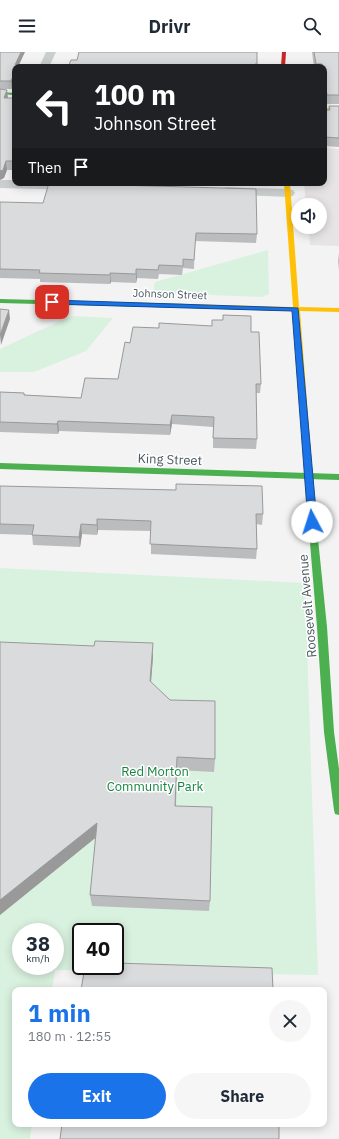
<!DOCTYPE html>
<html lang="en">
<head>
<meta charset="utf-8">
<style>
	body { margin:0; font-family:"IBM Plex Sans",sans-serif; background:#f6f6f7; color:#1f2937; height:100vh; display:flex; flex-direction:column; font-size:15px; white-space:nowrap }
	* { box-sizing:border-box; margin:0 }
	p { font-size:13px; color:#747a83 }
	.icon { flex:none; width:22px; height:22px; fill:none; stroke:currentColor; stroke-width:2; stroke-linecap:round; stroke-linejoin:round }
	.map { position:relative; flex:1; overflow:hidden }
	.details { position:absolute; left:12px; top:935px; width:315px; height:140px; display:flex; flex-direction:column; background:#fff; border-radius:8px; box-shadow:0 2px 10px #0003 }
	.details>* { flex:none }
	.top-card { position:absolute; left:12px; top:12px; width:315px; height:122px; border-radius:8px; box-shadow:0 2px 10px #0003; background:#202124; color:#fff; overflow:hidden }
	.tools { position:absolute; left:291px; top:146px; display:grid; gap:8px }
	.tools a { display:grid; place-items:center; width:36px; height:36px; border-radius:50%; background:#fff; box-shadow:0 2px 10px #0003; font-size:20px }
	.speed { position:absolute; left:12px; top:871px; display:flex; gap:8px; font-size:20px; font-weight:700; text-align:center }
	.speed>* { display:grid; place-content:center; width:52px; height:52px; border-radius:50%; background:#fff; box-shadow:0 2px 10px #0003; line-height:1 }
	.speed small { font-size:10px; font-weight:400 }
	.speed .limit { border:2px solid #111; border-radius:6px; background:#fff; color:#111 }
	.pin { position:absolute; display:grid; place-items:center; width:34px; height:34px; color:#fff; margin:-17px; border-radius:8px; box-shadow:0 2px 6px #0006 }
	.me { position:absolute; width:44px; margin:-22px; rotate:355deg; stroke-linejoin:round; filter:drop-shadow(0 0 3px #0008) }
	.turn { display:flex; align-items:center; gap:14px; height:84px; padding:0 16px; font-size:18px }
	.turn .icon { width:52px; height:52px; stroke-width:2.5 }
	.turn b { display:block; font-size:28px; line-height:34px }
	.then { display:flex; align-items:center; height:38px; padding:0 16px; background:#0003; gap:8px; font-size:15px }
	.round { display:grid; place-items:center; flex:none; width:42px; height:42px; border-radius:21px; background:#f6f6f7 }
	.overview { display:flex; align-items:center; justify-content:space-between; height:68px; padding:0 16px }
	h1 { font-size:24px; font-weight:800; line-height:30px; color:#1a73e8 }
	.button { display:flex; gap:8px; margin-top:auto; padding:8px 16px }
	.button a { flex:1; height:46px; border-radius:24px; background:#1a73e8; color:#fff; font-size:16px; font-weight:800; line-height:46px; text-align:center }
	.button a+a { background:#f6f6f7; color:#1f2937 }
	header { display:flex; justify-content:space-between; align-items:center; height:52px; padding:0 16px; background:#fff; font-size:18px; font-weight:800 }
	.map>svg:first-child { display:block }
	.education { fill:#e6e4e5 }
	.green { fill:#d9f1df; fill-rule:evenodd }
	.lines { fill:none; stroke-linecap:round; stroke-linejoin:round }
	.street { fill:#cacecf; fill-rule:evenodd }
	.fast { fill:#4caf50; fill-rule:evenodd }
	.slow { fill:#ffc107; fill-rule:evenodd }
	.jam { fill:#c62828; fill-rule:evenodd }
	.wall { fill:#bbbcbd }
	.shaded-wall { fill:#99999a }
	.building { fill:#dadbdc; stroke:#99999a }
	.route { fill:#1a73e8; stroke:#114b97 }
	.labels { text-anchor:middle; stroke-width:3; stroke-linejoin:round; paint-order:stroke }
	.far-street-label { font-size:11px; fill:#4a5860; stroke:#fff }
	.street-label { font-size:13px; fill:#4a5860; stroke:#fff }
	.park-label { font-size:13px; fill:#188441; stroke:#fff }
</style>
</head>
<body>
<header><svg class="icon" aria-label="menu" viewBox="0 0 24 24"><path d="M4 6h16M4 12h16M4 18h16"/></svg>Drivr<svg class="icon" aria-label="search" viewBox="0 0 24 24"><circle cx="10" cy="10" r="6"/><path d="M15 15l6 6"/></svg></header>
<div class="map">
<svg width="339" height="1087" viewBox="0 0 339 1087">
	<rect width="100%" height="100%" fill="#f4f3f3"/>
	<!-- education -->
	<path class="education" d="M324,96L339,97V194L310,193L309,175H320V153H306L304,131H324Z"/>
	<!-- green -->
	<path class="green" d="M268,198L269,242L262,245L153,241L155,230Z
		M71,264L113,266L86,299L34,320H0V298L2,296Z
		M0,516L305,531L318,923L55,918L52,938H15V1072H32L30,1087H0ZM21,880H55V914H21ZM81,880H115V914H81Z"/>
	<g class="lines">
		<!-- street -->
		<path class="street" d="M46,0H56L49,15H39Z
			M0,128H15V131H83L86,134L84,137L79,138L0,136Z
			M227,135L288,137L293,138L295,141L293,144L288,145L222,142L220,139L222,136Z"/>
		<!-- fast -->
		<path class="fast" d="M0,40L15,41V43L0,42Z
			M0,247L189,252L192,254L189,256L0,251Z
			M0,411L339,422V428L0,417Z
			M312,464L316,467L327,575L334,680L339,717V763L335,762L334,758L324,680L317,575L308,467Z"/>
		<!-- slow -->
		<path class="slow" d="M324,56H339V58H324Z
			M284,131H290L299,255L339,256V260L300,259L316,467L312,470L308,467L293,259L189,256L186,254L189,252L293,255Z"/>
		<!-- jam -->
		<path class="jam" d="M282,0H286L285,15H281Z"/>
	</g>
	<!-- wall -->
	<path class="wall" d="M0,0L15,15V30L12,37H2L8,46H15V118H7L4,126L0,128Z
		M312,0H339V52H326L324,39V15H314Z
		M257,12V15H68Z
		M329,54H339V95L324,94V58H328Z
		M114,131H256V134Z
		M0,150L257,182L256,191L195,189L194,217L183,216L182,223L159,222L158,227L137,226L136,231L111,230L110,232L40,230V227L0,226Z
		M339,201V219L338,209Z
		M251,280L261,332L260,341H256L257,387L256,397L213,396V375L172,372L170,383L59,379L58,382L0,380V340L24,341L25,343L81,346L118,327L130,291Z
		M0,434L263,462L262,473L256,472L257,497L256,507L151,502V479L98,478L97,483L82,482L80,495L33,493L32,483L0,482Z
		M153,605L151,630L215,707L214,720L177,718L176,754L210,849L209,859L92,854L90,843L96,785L0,863Z"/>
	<!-- shaded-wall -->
	<path class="shaded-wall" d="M21,0H25L18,15H15V13Z
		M15,20V30L12,37L11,29Z
		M7,38L8,46H4Z
		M6,109L7,118L4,126L0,128V119Z
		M136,217L137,226L136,231Z
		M110,221L111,230L110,232Z
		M9,258L10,267L1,293L0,283Z
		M172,363V372L170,383V373Z
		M58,369L59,379L58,382L57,372Z
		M97,467L98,478L97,483Z
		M81,472L82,482L80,495L79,485Z
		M153,591V605L150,642V629Z
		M97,771L99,783L0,863V848Z"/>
	<!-- building -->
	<path class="building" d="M0,0H21L15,13H18L17,15H15V20L11,29H0Z
		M79,0H257V12H255V15H68L71,8H77Z
		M314,0H339V43H327L324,24V15H323L322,12H316Z
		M0,37L7,38L4,46H15V109H6L3,118L0,119Z
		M329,54H339V86L324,85V58H330Z
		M49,131L256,137L257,182L196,181L194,208L183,207V214L159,213L158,218L136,217V222L110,221V223L39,221L40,218L0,217V150L43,151Z
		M0,257L9,258L0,283Z
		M223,263L251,264V280H259L261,332H256L257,387L213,386L214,365L172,363L170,373L58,369L57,372L0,370V340L24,341V343L81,346L85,326L118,327L125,290L130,291L133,275L159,276V271L212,274V268H223Z
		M176,432L262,434L263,462H256L257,497L150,492L151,469L97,467V473L81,472L79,485L32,483L34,473L0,472V434L176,438Z
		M95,589L153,591L150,629L170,648L215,649V707L177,705L175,754L212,755L210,849L90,843L97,771L0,848V590L94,594Z
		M115,911L272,916L273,938H81L85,914H115Z
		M62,1072H279V1087H60Z"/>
	<!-- route -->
	<path class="route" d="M52,248L298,256L317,470L315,472L312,473L308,470L292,259L50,252L49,250Z"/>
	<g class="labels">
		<!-- far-street labels -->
		<g class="far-street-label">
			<text transform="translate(170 242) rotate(2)" y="4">Johnson Street</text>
		</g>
		<!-- street labels -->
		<g class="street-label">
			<text transform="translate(170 407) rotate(2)" y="5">King Street</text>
			<text transform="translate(307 554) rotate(-95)" y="5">Roosevelt Avenue</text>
		</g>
		<!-- park labels -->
		<g class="park-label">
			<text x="155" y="724">Red Morton<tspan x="155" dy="15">Community Park</tspan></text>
		</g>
	</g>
</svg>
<div class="tools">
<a><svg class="icon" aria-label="sound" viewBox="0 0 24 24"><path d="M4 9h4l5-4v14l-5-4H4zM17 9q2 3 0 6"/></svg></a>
</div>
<div class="speed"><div>38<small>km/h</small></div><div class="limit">40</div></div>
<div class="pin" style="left:52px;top:250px;background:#d93025"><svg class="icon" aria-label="arrive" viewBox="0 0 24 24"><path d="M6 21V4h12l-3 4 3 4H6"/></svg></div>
<svg class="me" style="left:312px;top:470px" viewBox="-20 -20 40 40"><circle r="19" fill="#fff"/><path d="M0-13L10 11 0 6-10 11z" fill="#1a73e8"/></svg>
<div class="top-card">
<div class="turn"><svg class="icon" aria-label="left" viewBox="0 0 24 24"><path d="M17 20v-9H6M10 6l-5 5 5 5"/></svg><div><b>100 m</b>Johnson Street</div></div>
<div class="then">Then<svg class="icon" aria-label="arrive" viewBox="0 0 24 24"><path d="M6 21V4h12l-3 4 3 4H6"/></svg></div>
</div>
<section class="details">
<div class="overview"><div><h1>1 min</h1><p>180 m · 12:55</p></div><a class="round"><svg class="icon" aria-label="close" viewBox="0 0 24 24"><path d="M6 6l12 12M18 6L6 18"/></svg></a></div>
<div class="button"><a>Exit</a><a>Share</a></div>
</section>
</div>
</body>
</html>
